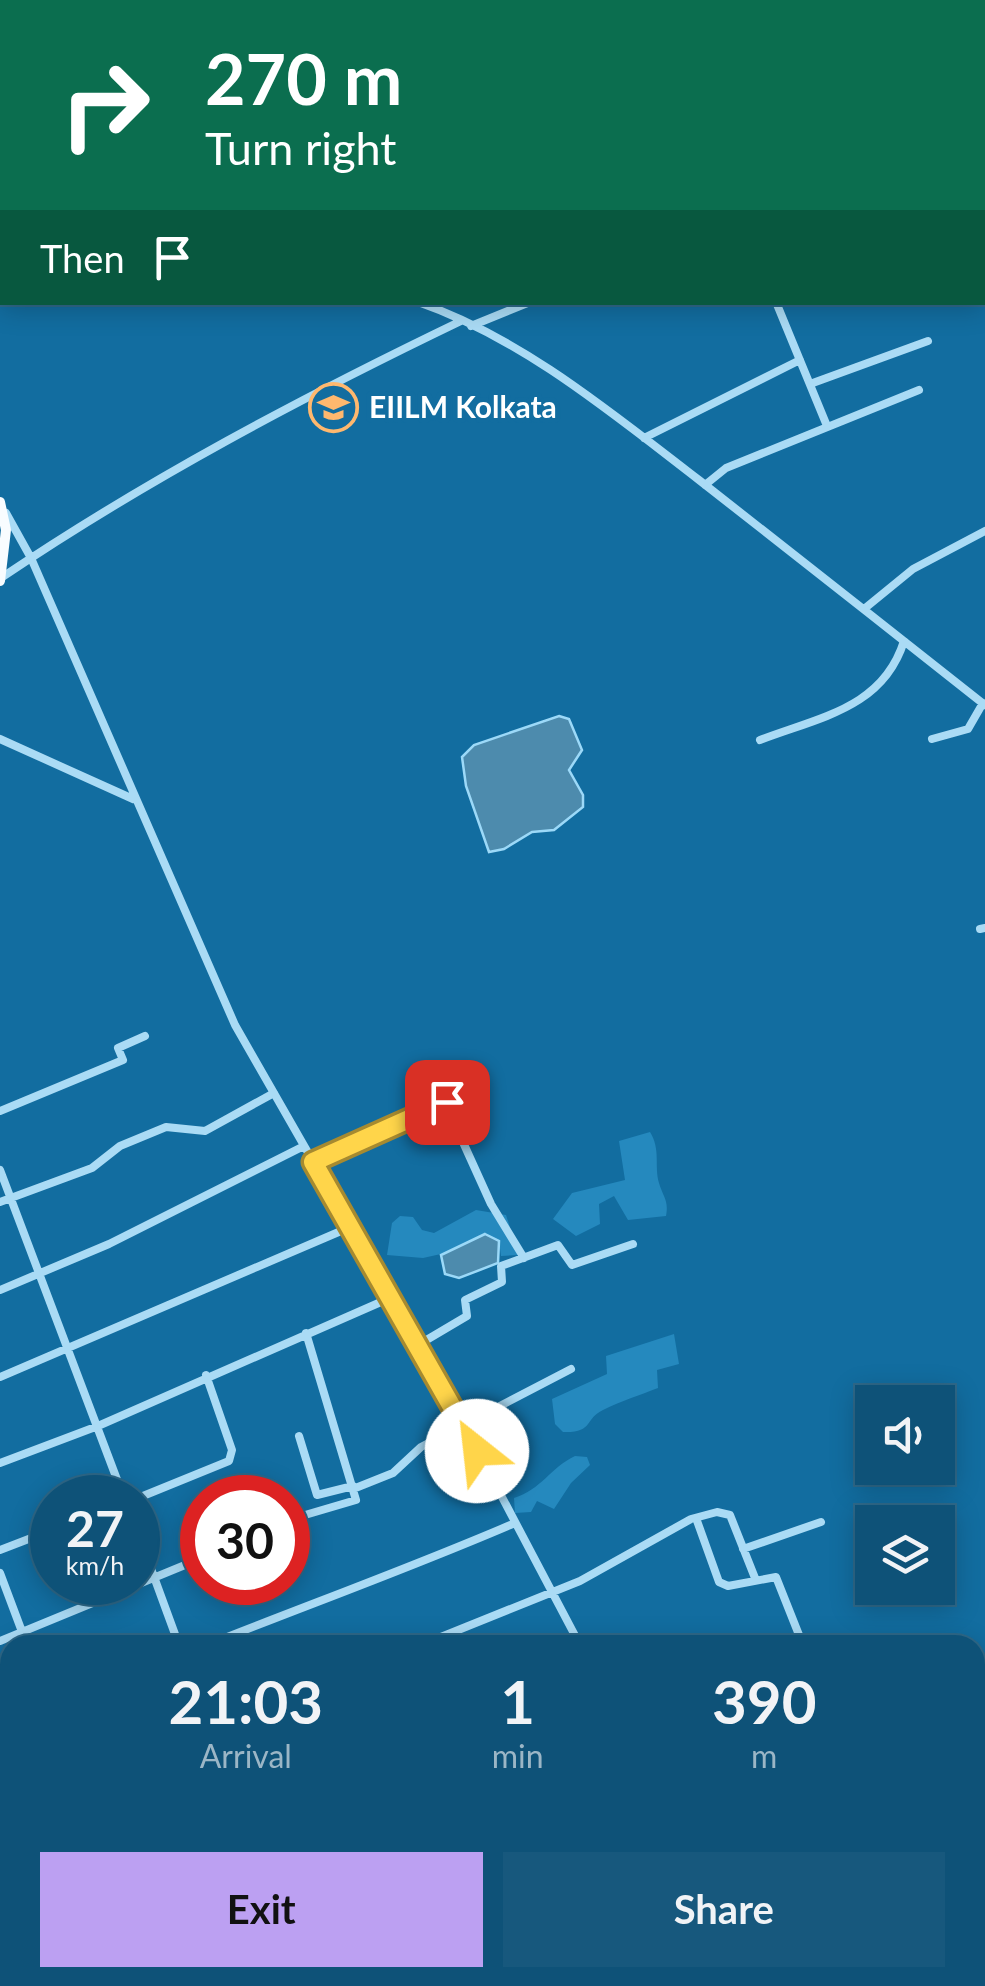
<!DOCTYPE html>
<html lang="en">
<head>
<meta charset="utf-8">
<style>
	body { margin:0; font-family:Lato,sans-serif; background:#17587d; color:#f1f3f6; height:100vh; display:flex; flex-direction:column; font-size:38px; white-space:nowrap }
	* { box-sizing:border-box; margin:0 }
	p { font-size:32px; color:#9bb6c6 }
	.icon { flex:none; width:55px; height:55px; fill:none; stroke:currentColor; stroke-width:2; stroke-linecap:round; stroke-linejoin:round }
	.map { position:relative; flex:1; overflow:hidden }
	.details { position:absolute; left:0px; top:1635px; width:985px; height:352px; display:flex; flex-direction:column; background:#0e5278; border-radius:30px 30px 0 0; box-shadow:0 5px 25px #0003,0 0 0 2px #2e698a }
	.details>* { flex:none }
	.guide { position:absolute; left:0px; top:0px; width:985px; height:305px; box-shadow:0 5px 25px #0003,0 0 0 2px #2e698a; background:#0b6e4f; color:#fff; overflow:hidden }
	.tools { position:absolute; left:855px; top:1385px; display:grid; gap:20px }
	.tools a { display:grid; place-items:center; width:100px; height:100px; border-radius:0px; background:#0e5278; box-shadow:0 5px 25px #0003,0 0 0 2px #2e698a; font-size:50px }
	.speed { position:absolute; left:30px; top:1475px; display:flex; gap:20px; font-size:50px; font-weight:700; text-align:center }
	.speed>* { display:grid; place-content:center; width:130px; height:130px; border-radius:50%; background:#0e5278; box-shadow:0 5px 25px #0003,0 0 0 2px #2e698a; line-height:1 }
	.speed small { font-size:25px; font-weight:400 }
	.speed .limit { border:15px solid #d22; background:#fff; color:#111 }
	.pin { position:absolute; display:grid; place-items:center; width:85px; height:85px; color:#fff; margin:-42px; border-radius:20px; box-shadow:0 5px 15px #0006 }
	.me { position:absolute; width:110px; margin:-55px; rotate:331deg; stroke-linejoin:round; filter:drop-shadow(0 0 8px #0008) }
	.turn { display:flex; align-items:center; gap:35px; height:210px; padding:0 40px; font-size:45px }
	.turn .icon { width:130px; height:130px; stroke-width:2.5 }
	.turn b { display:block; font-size:70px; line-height:85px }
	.then { display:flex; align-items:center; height:95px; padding:0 40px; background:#0003; gap:20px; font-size:38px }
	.eta { display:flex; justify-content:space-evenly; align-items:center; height:170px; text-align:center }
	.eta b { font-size:60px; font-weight:700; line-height:70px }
	.primary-button { display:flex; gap:20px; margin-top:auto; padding:20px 40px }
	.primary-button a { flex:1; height:115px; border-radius:0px; background:#bca0f2; color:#111; font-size:40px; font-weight:700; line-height:115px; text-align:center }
	.primary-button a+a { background:#17587d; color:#f1f3f6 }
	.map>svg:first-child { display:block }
	.green { fill:#2589be }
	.water { fill:#4d8bad; stroke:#9cd9f8; stroke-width:2.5 }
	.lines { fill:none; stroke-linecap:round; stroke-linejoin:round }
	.minor { stroke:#aadbf5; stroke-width:8 }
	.major { stroke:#f8fcff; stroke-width:10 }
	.route-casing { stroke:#a68a30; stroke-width:25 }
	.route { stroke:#ffd54a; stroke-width:18 }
	.labels { text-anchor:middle; stroke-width:10; stroke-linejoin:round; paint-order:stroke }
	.poi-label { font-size:30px; font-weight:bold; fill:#fff; stroke:#126da0; text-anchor:start }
</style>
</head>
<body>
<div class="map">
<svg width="985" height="1986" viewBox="0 0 985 1986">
	<rect width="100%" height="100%" fill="#126da0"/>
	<!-- green -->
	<path class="green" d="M650,1132C661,1150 654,1165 659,1183C663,1197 669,1200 666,1216L628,1220L614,1196L599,1204L600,1224L576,1236L553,1219L572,1193L625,1180L619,1141Z
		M476,1210L506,1215L519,1255L501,1256L499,1241L423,1258L387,1255L392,1223L400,1216L413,1217L422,1230L434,1233Z
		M674,1334L679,1364L657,1370L658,1388C640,1395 621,1401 603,1410C584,1419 594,1433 563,1432L555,1424L552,1399L607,1374L606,1356Z
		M575,1456L587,1457L590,1465L571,1483L554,1509L537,1501L531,1512L515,1513L514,1498C541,1490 551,1467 575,1456Z"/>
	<!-- water -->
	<path class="water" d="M559,716L569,719L582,750L569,770L583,795V807L554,830L532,832L504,849L489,852L466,786L462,757L474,745Z
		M485,1234L499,1241L498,1263L459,1278L445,1274L441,1255Z
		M309,1978H392L396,1986H313Z"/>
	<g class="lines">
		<!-- minor -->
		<path class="minor" d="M70,0L71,2
			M627,0L628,2
			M752,0L753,2
			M94,2L99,0
			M210,2L216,0
			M0,103L2,102
			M982,117L985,116
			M0,186L2,187
			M418,302C522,338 613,414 699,480C794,554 890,630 985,705
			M776,302L827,426
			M471,326L530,302
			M810,384L928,341
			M644,438L800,360
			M705,485L726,468L919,390
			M6,513L31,558L235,1025L464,1425L580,1645
			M1,578C146,480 303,397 461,321
			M864,609L913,569L985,531
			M0,739L133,799
			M932,739L968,729L983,703
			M760,740C820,717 883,708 904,641
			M980,929L985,928
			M0,1111L123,1060L118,1048L145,1036
			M462,1140L491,1204L524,1258
			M313,1162L447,1102
			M0,1170L124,1498
			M0,1202L92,1168L120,1146L166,1127L205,1131L274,1093
			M0,1290L109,1244L304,1146
			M418,1345L467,1316L465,1300L502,1282L501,1266L558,1245L572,1265L633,1244
			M0,1377L348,1228
			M299,1436L317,1495L353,1486
			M0,1463L98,1426L390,1298
			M353,1489L393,1473L421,1447L571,1369
			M138,1498L229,1461L232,1450L206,1375
			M696,1518L719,1582L728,1586L776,1577L803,1645
			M288,1520L356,1500L306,1333
			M138,1533L179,1645
			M743,1549L821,1522
			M0,1550L52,1530
			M0,1573L27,1645
			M0,1641L202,1558
			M207,1645C310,1604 413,1567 515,1523
			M421,1645L580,1581L691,1519L717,1512L730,1515L755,1578
			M0,1703L10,1699
			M0,1811L10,1808
			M975,1855L985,1852
			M0,1881L10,1877
			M155,1978L158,1986
			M306,1978L310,1986
			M476,1978L479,1986
			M737,1978L740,1986
			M230,1986L251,1978
			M441,1986L458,1978
			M637,1986L658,1978"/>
		<!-- major -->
		<path class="major" d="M0,502L6,530L0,581"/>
	</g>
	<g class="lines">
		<defs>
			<path id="route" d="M447,1102L313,1162L477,1451"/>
		</defs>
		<!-- route casing -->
		<use href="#route" class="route-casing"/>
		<!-- route -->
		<use href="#route" class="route"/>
	</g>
	<!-- icons -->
	<defs>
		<symbol id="university-ring" viewBox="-11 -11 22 22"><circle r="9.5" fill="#126da0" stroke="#ffb86e" stroke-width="1.5"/><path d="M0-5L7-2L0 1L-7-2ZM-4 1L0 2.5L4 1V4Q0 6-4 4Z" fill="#ffb86e"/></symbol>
	</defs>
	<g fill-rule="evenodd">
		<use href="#university-ring" x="306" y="380" width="55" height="55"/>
	</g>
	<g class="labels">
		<!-- poi labels -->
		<g class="poi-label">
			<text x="369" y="418">EIILM Kolkata</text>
		</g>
	</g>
</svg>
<div class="tools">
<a><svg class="icon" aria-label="sound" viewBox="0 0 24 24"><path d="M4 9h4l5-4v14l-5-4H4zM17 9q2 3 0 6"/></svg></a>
<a><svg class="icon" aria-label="layers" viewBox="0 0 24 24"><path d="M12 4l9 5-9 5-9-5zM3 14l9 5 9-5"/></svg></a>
</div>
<div class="speed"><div>27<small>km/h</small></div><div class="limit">30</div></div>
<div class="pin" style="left:447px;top:1102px;background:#d93025"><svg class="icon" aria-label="arrive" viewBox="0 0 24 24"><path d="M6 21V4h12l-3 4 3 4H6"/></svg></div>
<svg class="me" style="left:477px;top:1451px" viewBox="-20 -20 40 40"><circle r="19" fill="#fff"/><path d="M0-13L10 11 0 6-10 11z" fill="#ffd54a"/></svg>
<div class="guide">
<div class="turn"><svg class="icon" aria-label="right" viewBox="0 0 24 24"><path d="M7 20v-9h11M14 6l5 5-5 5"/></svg><div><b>270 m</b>Turn right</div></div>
<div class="then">Then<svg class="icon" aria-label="arrive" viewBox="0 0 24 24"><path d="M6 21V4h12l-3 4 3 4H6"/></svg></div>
</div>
<section class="details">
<div class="eta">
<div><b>21:03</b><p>Arrival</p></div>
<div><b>1</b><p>min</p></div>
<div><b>390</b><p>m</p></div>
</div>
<div class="primary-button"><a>Exit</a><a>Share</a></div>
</section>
</div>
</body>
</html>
